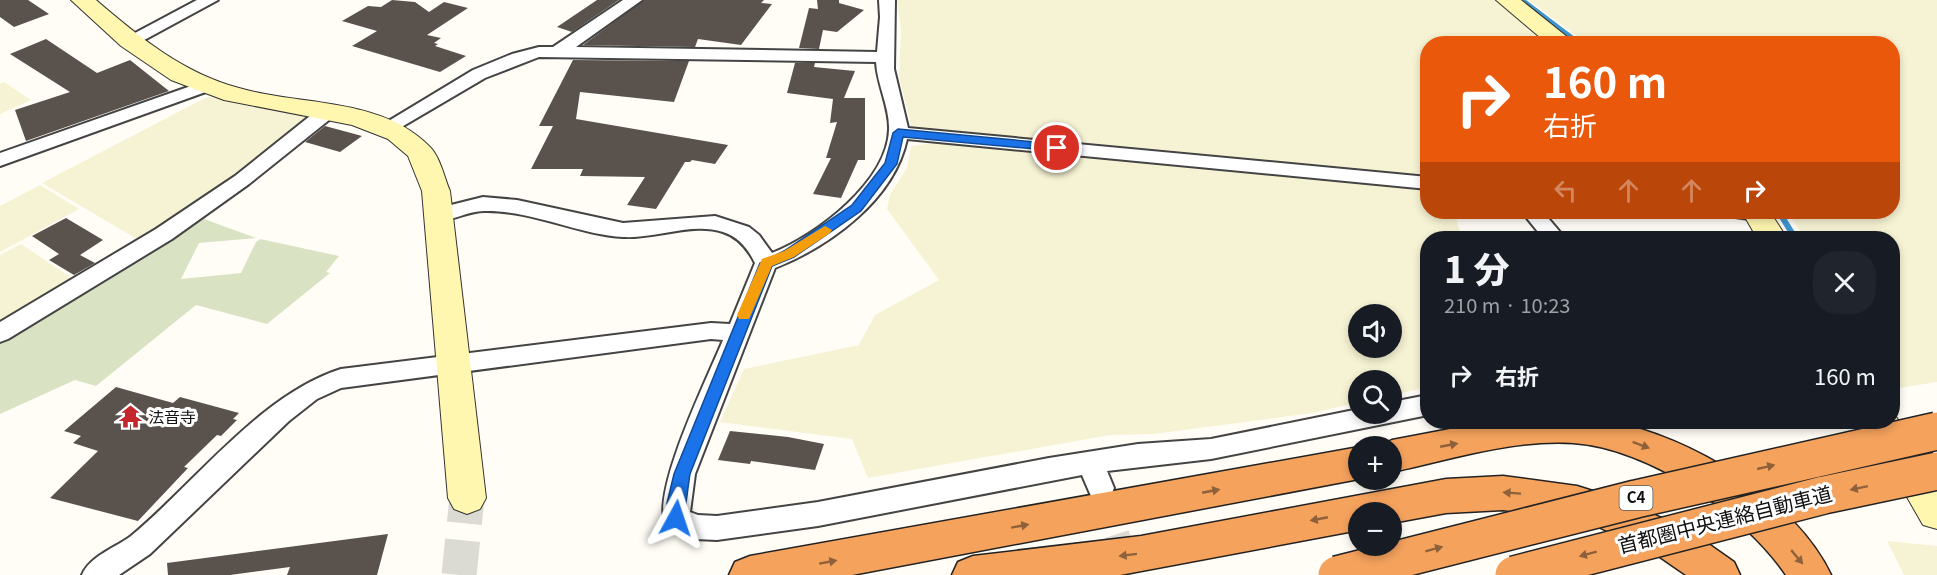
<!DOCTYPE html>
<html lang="ja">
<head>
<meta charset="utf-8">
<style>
	body { margin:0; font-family:Georgia,"Noto Sans JP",serif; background:#20242c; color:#f1f3f6; height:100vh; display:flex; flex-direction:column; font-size:22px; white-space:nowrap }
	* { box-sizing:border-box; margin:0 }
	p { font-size:20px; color:#9ea1a6 }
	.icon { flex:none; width:33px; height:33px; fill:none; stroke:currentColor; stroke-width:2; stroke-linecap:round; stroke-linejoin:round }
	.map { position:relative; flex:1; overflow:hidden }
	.sheet { position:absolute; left:1420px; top:231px; width:480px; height:198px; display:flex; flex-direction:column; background:#171b24; border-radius:24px; box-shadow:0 3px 9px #0003 }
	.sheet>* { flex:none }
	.banner { position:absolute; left:1420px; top:36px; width:480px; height:183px; border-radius:24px; box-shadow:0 3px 9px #0003; background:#ea580c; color:#fff; overflow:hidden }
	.controls { position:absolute; left:1348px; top:304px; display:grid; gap:12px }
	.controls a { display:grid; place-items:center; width:54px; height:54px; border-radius:50%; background:#171b24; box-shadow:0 3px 9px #0003; font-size:30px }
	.pin { position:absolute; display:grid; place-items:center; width:51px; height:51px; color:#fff; margin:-26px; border:3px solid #fff; border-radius:50%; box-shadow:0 2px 6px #0007 }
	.me { position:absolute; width:66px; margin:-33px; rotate:5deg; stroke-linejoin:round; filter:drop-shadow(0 0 4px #0008) }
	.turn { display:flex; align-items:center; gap:21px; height:126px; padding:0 24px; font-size:27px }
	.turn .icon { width:78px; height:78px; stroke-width:2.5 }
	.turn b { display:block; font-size:42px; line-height:51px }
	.lanes { display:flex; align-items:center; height:57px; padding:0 24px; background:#0003; justify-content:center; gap:30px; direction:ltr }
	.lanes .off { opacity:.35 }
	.round { display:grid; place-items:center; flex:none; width:63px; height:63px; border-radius:24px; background:#20242c }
	.summary { display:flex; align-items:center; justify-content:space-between; height:102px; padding:0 24px }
	h1 { font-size:36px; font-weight:800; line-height:45px }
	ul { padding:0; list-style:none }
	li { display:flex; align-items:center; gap:18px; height:84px; padding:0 24px }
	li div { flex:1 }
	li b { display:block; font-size:22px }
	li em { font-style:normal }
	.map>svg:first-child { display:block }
	.farmland { fill:#f6f3d4; fill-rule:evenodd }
	.cemetery { fill:#d9e3c4 }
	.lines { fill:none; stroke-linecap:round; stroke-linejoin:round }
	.stream { stroke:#3f96cf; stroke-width:6 }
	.building { fill:#5a524d }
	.street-tunnel { stroke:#dbdad3; stroke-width:25; stroke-dasharray:25 13; stroke-linecap:butt }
	.secondary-tunnel { stroke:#dbdad3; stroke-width:35; stroke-dasharray:35 17; stroke-linecap:butt }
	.street-casing { stroke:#444; stroke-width:4 }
	.secondary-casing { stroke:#333; stroke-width:2 }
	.highway-casing { stroke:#222; stroke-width:3 }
	.street { fill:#fff; fill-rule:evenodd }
	.secondary { fill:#fff6b0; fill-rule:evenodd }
	.highway { fill:#f5a25d; fill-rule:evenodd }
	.highway-bridge-casing { stroke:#222; stroke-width:40; stroke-linecap:butt }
	.highway-bridge { stroke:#f5a25d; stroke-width:37 }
	.oneway { fill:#8e613b }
	.route { fill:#1a73e8; stroke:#114b97; stroke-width:1.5 }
	.slow { fill:#f59e0b }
	.labels { text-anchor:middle; stroke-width:6; stroke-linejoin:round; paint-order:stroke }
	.shield { fill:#fff; stroke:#585858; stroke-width:1.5 }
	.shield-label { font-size:15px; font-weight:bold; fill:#111 }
	.poi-label { font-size:16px; fill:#111; stroke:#fff; text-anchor:start }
	.near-street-label { font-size:20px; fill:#111; stroke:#fff }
</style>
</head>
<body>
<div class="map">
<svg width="1937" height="575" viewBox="0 0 1937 575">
	<rect width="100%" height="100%" fill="#fffdf5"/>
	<!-- farmland -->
	<path class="farmland" d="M897,0H1496L1552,43L1428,44V176L912,129L899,77L901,31Z
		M1529,0H1937V382L1899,388L1893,378V238H1805L1787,212H1893V44L1586,43Z
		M4,82L31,100L0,114V84Z
		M212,97L308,115L307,121L240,174L142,242L42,183L205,98Z
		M934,143L1428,189V212H1454L1462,238H1428V387L1392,395V381H1359V402L1313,413L1153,434L1110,435L868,478L852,439L720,422L744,369L859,345L875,315L939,280L887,209L890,195L907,168L911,146ZM1359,315H1392V348H1359Z
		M40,185L79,209L0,252V206Z
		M21,244L76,281L0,326V255Z
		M1887,541L1937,546V575H1904Z"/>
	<!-- cemetery -->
	<path class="cemetery" d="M204,219L256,238L199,243L181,279L241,273L256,242L260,239L339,256L326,272L330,273L267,324L196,305L96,386L75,380L0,414V340Z"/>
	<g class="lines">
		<!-- stream -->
		<path class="stream" d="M1521,0L1579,44
			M1779,212L1795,238"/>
	</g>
	<!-- building -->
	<path class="building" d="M0,0H28L49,14L14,27L0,17Z
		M392,0L415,2L429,12L444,2L468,8L427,35L441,38L434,43L438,44L435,46L466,56L440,72L352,46L377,31L342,21L368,6L381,7Z
		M597,0H619L572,32L557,27Z
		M644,0H764L761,3L772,4L741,45L698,39L695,47L583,45Z
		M817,0H839V3L864,10L837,32L823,30L819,49L799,48L809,8L818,9Z
		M46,39L97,73L130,60L169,91L26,141L15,110L70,92L10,54Z
		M573,60L689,61L674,102L580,92L576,119L728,145L715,164L692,160L690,162H685L656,209L627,205L645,177L580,176L583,169H531L553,126H539Z
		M795,63H815L814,67L855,71L844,98H865V160H858L841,198L813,194L831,158H826L837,122L830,123L833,99L787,93Z
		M325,126L362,136L340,152L305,142Z
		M66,218L103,240L80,255L95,263L74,275L49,260L59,254L32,236Z
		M116,387L173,403L180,397L239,413L233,419L237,420L221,436L217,435L184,467L188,468L138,521L50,498L98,451L73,443L81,436L64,431Z
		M730,431L788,437L824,444L815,470L751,461L750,464L718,460Z
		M388,534L377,575H287L290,567L230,575H168L167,563Z"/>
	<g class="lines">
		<!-- street-tunnel -->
		<path class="street-tunnel" d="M1105,498L1130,575"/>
		<!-- secondary-tunnel -->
		<path class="secondary-tunnel" d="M459,575L467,498"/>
		<defs>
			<path id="street" d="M197,0H218L135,45L129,46L120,41Z
				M623,0H642L576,47L877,52L880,17L879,0H895L894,69L908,128L1428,177V189L907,139C894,200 830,246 775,268L695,474L690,512L698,515L717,516L818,502L1049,458L1138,444L1211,439L1359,409V414H1392V402L1428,395V415L1211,459L1107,471L1114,488L1111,496L1101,499L1091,496L1082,475L818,526L717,540L695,539L666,526C650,493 708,377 723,340L711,339L341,388L317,399L289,421L150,554L119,575H82C90,556 115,548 131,536C195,483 261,394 341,369L711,323L730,324L755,263C748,249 739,237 723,232C691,222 656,239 623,237C576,234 532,210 484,211C466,211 448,224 431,220L428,215L431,210L483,197L517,200L623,223L715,216L749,227L759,235L772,253C816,236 887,182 889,130C890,107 877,85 876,62L539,57L485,78L393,132H379L377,128L473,70L512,54L539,47H553Z
				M208,80L217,85L214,89L0,166V153Z
				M327,106L336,112L334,116L249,184L172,239L8,339L0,342V322L156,229L235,176L320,108Z
				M1522,212H1543L1565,238H1543Z
				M1732,212H1766L1767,213L1764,218L1757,220L1735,217Z"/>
			<path id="secondary" d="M71,0H96C139,37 183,73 239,88C300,106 381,97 429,146C440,156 444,177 450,191L486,498L480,509L467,514L454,509L448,498L422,191L408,156L388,139L352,125L224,100L171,80L121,46Z
				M1496,0H1521L1576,44H1548Z
				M1742,212H1770L1787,238H1757Z
				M1893,412L1937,480V529L1923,525L1864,422H1893Z"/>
			<path id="highway" d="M1487,422C1515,422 1542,422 1570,422C1583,422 1598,420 1611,422C1691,436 1796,500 1831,575H1786C1744,513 1649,448 1573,443C1513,439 1450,460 1392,472V447H1377L1392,440Z
				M1359,447V479L852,575H729L735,562L750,556Z
				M1503,476L1577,486L1624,501L1690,531L1734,562L1740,575H1686L1660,557L1599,527L1577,520L1503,510L1446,513L1392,523V513H1359V530L1120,575H952L958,562L973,556L1141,536L1446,479Z"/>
		</defs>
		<!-- street casing -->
		<use href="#street" class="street-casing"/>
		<!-- secondary casing -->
		<use href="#secondary" class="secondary-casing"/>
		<!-- highway casing -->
		<use href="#highway" class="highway-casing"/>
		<!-- street -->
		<use href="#street" class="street"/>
		<!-- secondary -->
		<use href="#secondary" class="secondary"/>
		<!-- highway -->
		<use href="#highway" class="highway"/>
		<defs>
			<path id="highway-bridge" d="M1337,575L1636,499L1937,431
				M1514,575L1824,495L1937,471"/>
		</defs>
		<!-- highway-bridge casing -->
		<use href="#highway-bridge" class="highway-bridge-casing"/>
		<!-- highway-bridge -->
		<use href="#highway-bridge" class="highway-bridge"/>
	</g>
	<!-- one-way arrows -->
	<defs><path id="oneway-solid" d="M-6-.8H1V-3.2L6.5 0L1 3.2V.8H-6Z" transform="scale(1.5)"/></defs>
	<g class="oneway">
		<use href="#oneway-solid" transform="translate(1449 445) rotate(-11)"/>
		<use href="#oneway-solid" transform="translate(1641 445) rotate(21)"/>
		<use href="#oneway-solid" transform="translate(1766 467) rotate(-13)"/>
		<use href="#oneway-solid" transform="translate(1859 488) rotate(168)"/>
		<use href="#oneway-solid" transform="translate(1211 491) rotate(-11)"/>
		<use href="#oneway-solid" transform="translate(1512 493) rotate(-176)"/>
		<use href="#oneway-solid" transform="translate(1319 519) rotate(169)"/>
		<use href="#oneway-solid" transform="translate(1020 526) rotate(-10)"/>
		<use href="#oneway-solid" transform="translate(1434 549) rotate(-15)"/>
		<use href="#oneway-solid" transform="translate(1588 554) rotate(165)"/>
		<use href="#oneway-solid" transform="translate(1128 555) rotate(173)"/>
		<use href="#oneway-solid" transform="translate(1797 557) rotate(50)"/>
		<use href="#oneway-solid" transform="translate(828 562) rotate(-10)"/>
	</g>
	<!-- route -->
	<path class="route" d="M898,129L1057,144L1063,148L1057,151L903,137L897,164L861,211L794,257L772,266L690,474C688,485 685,517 682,523H670L667,503L674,474L760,263L784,251L852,205L885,163L893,133Z"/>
	<!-- slow -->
	<path class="slow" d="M825,226L832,230L830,233L794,257L772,266L749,319H739L737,315L762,259L784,251Z"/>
	<!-- icons -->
	<defs>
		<symbol id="temple-bare" viewBox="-9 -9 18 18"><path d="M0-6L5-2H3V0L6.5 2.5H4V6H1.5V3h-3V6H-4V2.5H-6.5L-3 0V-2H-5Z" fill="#c4262e" stroke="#fff" stroke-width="2.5" paint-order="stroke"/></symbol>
	</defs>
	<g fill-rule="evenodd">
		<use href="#temple-bare" x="114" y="400" width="33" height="33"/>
	</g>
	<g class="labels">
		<!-- shield labels -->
		<rect class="shield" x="1619.5" y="486" width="33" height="24" rx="4.5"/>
		<g class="shield-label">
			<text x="1636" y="503">C4</text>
		</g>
		<!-- poi labels -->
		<g class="poi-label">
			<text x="148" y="423">法音寺</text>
		</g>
		<!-- near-street labels -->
		<g class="near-street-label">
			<text transform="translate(1725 520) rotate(-14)" y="7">首都圏中央連絡自動車道</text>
		</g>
	</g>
</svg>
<div class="controls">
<a><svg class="icon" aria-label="sound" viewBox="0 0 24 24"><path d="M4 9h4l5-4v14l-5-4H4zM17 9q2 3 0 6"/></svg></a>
<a><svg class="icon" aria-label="search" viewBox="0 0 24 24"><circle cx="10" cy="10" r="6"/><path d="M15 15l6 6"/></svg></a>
<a>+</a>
<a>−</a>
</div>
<div class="pin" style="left:1057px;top:148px;background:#d93025"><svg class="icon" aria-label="arrive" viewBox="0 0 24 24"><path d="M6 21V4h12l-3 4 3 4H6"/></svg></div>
<svg class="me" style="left:676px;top:518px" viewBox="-20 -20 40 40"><path d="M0-17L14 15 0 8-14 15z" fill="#1a73e8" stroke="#fff" stroke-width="4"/></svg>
<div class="banner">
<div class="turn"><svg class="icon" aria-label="right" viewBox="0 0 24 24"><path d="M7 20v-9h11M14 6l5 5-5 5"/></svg><div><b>160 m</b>右折</div></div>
<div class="lanes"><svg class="icon off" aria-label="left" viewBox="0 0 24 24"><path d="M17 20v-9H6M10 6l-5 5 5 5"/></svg><svg class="icon off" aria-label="ahead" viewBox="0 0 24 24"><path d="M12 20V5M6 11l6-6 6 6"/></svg><svg class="icon off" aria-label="ahead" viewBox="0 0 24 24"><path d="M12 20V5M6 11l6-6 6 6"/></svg><svg class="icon" aria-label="right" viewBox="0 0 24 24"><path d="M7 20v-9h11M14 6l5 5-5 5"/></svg></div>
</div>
<section class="sheet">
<div class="summary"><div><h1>1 分</h1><p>210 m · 10:23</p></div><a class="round"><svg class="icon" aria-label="close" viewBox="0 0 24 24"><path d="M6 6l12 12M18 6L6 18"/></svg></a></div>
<ul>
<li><svg class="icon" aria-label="right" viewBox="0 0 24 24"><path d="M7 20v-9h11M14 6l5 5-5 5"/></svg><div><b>右折</b></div><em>160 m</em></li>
</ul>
</section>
</div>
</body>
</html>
